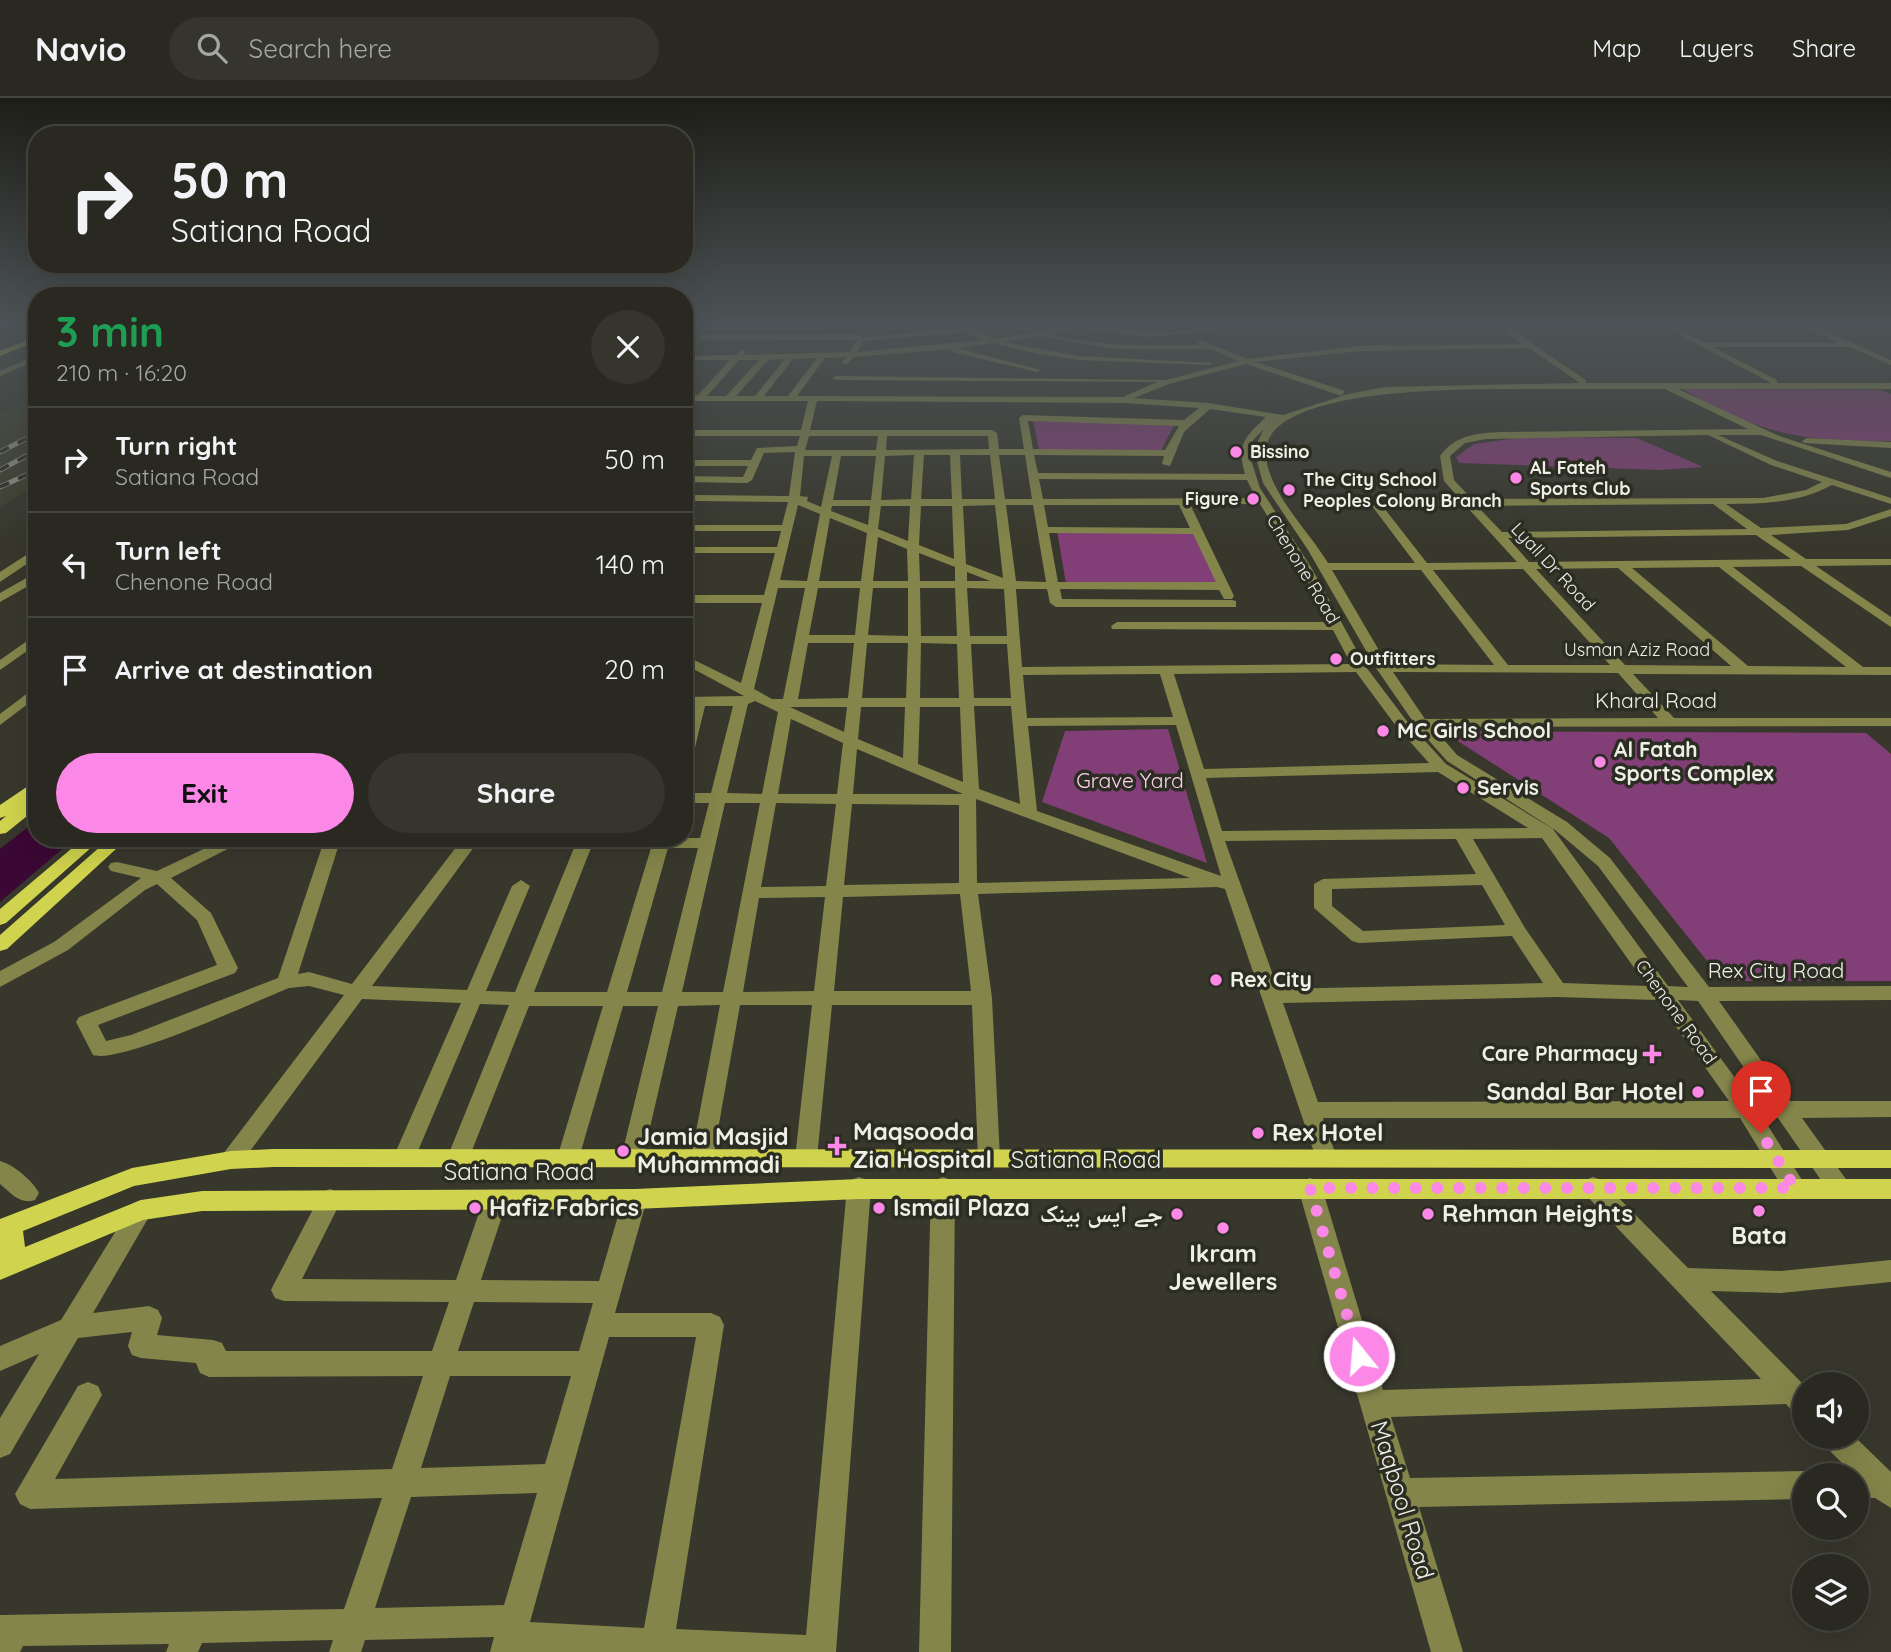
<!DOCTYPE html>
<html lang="en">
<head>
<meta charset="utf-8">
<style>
	body { margin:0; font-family:Quicksand,"Noto Naskh Arabic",sans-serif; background:#35352e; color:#f1f3f6; height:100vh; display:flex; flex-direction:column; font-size:26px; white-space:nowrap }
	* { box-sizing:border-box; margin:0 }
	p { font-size:23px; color:#a5a6a5 }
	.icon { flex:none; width:38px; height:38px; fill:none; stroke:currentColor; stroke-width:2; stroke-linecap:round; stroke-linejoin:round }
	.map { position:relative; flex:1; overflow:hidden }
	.sheet { position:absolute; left:28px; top:189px; width:665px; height:560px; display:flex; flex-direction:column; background:#292921; border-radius:28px; box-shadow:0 7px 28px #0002,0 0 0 2px #45453f }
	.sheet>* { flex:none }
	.hud { position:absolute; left:28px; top:28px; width:665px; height:147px; border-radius:28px; box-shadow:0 7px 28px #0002,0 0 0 2px #45453f; background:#292921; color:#f1f3f6; overflow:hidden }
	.tools { position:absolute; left:1792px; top:1274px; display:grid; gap:14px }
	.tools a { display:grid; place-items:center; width:77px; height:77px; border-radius:50%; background:#292921; box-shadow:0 7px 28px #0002,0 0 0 2px #45453f; font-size:35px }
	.pin { position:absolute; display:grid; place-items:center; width:60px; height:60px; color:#fff; margin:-72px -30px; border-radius:50% 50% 50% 0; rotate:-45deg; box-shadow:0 0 7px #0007 }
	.pin .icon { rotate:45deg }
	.me { position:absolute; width:77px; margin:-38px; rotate:343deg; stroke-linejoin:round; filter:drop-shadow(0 0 5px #0008) }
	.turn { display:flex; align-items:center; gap:24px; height:147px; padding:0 28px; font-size:32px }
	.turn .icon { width:91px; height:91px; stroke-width:2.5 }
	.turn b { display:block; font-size:49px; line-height:60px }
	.round { display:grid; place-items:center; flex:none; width:74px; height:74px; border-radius:37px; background:#35352e }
	.overview { display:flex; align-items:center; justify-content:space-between; height:119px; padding:0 28px }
	h1 { font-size:42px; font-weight:800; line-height:52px; color:#1e9e55 }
	.primary-button { display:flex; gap:14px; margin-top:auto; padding:14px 28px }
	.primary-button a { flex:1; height:80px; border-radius:42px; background:#fb87e6; color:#111; font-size:28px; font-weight:800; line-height:80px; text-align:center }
	.primary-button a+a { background:#35352e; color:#f1f3f6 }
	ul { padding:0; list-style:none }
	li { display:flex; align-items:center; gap:21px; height:105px; padding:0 28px; border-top:2px solid #45453f }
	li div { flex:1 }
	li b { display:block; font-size:26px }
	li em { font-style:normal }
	header { display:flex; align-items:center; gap:42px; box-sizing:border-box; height:98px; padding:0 35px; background:#292921; border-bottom:2px solid #45453f }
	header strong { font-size:33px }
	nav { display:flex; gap:38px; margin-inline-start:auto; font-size:24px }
	.search { width:490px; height:63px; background:#35352e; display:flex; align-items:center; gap:18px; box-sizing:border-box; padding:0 24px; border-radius:38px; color:#a5a6a5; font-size:26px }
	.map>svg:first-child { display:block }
	.built { fill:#3e3f2d }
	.green { fill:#823e76 }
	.water { fill:#3b0734 }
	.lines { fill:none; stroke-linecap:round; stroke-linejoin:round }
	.minor { fill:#83854a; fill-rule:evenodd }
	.major { fill:#cfd34d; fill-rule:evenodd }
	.rail-far1-casing { stroke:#8f9086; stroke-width:3.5 }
	.rail-casing { stroke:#8f9086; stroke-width:5 }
	.rail-far1 { stroke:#2c2d22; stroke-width:2.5; stroke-dasharray:7; stroke-linecap:butt }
	.rail { stroke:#2c2d22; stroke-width:3.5; stroke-dasharray:10; stroke-linecap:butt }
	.route { stroke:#fb87e6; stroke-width:12; stroke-dasharray:0 21.6 }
	.poi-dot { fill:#fb87e6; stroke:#2c2d22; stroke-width:2.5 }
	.labels { text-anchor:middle; stroke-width:7; stroke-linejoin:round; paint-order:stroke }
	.far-poi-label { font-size:18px; font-weight:bold; fill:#eeefe7; stroke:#2c2d22; text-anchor:start }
	.far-street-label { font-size:18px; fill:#eeefe7; stroke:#2c2d22 }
	.street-label { font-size:21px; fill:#eeefe7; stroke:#2c2d22 }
	.poi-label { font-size:21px; font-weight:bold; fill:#eeefe7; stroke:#2c2d22; text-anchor:start }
	.park-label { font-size:21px; fill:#f9d1f0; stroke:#2c2d22 }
	.near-poi-label { font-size:24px; font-weight:bold; fill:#eeefe7; stroke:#2c2d22; text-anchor:start }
	.near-street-label { font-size:24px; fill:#eeefe7; stroke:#2c2d22 }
</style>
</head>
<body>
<header>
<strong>Navio</strong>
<div class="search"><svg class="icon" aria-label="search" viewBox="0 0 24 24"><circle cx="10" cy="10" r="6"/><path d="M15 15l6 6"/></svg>Search here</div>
<nav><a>Map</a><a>Layers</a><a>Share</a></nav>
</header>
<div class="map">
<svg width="1891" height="1554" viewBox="0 0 1891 1554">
	<rect width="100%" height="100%" fill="#37372c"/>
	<!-- built -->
	<path class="built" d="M37,292V387L0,409V315L23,304Z"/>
	<!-- green -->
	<path class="green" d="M1682,291L1879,292L1891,296V343C1801,343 1761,337 1682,291Z
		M1033,322L1174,327L1161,353L1039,352Z
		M1524,339L1637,340L1703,369L1661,372L1459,365L1456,359L1474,346Z
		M1057,433L1198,435L1223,486H1066Z
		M1168,631L1207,765L1042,704L1065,633Z
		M1442,633L1866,635L1891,656V883H1723L1609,740Z"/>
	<!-- water -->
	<path class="water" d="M37,722V740H75L0,804V751Z"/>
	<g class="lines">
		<!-- minor -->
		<path class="minor" d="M956,227H965L994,241L1032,235L1014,227H1024L1041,233L1069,227H1089L1151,235L1260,227L1151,239L1078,230L1050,236C1099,249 1150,248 1201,247L1197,244L1201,242L1247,261L1360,248L1522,246L1496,227H1505L1586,282V285H1771L1661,227H1670L1705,245H1839L1802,227H1812L1891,262V267L1850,249H1713L1777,282V285H1891V291H1678L1779,338L1891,374V380L1761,337H1718L1777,363L1891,400V406L1832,387C1799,405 1763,406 1726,406L1761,430L1846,426L1891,411V418L1848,432L1771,437L1806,461H1891V467L1816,468L1891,519V529L1801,468L1733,469L1863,569H1891V577L1633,576L1674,620H1891V628L1433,629L1457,657L1567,724L1610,760L1709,889L1891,888V902L1719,903L1790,1003H1891V1019L1802,1020L1848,1084L1852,1091L1848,1098L1840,1101L1832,1098L1778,1020H1763L1807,1090L1803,1097L1795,1100L1787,1097L1740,1020H1323L1337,1060L1334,1066L1326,1069L1318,1066L1225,791L1217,789L978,796L992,900L1000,1060L997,1066L989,1069L981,1066L978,1060L972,907H832L817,1060L814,1066L806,1069L798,1066L795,1060L812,907H740L713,1060L710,1066L702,1069L694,1066L691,1060L720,907L678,908L643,1060L640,1066L632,1069L624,1066L621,1060L658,908H623L579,1060L576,1066L568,1069L560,1066L557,1060L603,908H529L469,1060L466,1066L458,1069L450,1066L447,1060L509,907L480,906L415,1060L412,1066L404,1069L396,1066L393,1060L461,905L362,901L239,1068L231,1071L223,1068L220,1062L223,1056L344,897L309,888L289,890C254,904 121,966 93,957L76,924L79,919L217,867L197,822L157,786L145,792L68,852L0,889V873L54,844L141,780L111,773L108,769L111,765L117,764L157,773L227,740H249L171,780L211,815L238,870L235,875L98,927L106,943L131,937L278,880L325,740H341L298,876L309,874L352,886L463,740H700L709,705H684V695H711L733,608H705L692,662L684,667V632L691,607H684V599L744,598L684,566V557L741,585L762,505H684V497H764L775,455H684V449H777L781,433H684V427H782L788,404L696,403L691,400L696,397L789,398L795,354L764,355L752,382L747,385L684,384V378L743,379L748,368H684V362H751L757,350L797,348L800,338H684V332H801L808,303H684V297H698L730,262H684V258L735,257L742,252L746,254L743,257L849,254L857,242L698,241L701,237L855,236L862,239L961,230ZM967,234L983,242L857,254L863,243ZM1040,238L1112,251H1211L1238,263L1166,282L836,278L832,280L836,282L1157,284L1123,299L797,298L825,260L846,259L842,265L846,267L854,259L952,251V254L1037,274L1041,272L957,250L993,245L1043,257L1079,262L1209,267L1213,265L1079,258L1003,244ZM1529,250L1580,285L1385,289L1348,296L1283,317L1208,305L1134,300L1169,286L1246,266L1342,298L1345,293L1256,264L1360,253ZM817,260L788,298H764L793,261ZM785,261L755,298H736L768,262ZM739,262H759L726,298H707ZM1496,291H1665L1748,331L1501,334C1477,335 1455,337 1440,358L1444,383L1460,401L1390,402L1372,408L1415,465H1328C1308,432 1273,400 1266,361C1254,290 1452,292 1496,291ZM817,303L1125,305L1199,310L1184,322L1023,317L1019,320L1024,351H999L997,335L992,332H810ZM1210,311L1266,319C1245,339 1236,346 1245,376L1038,375L1034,357L1164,358L1162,366L1170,368L1184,334ZM1028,323L1179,328L1165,352L1033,351ZM1264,331L1256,347V360L1263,385L1308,452L1376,570L1416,628L1447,663L1555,732L1598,768L1688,889L1668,888L1553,731L1446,666L1406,622L1366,569L1311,469L1260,390L1251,362L1253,342ZM1708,337L1771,367L1822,384L1806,392L1763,400L1472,401L1454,382L1450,358L1465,345L1486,341ZM809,338H878L876,352H805ZM887,338H988L989,351L886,352ZM914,357L911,401L881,402L885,358ZM924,357H950L952,401H921ZM960,357H990L995,401H962ZM999,357H1025L1032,401H1005ZM804,358H832L821,409L807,403L808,399L800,398ZM841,358H876L871,402H833ZM1039,381L1247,382L1256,400L1043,401ZM1190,406H1260L1299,469L1329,524H1117L1111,528L1112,531L1333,532L1351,566L1022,569L1016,491H1047L1050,505L1056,509H1236V503L1232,502L1062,501L1060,491L1219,492L1224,501H1232L1234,498ZM1713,406L1747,431L1502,434L1477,408ZM798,407L820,416L807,483L780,482ZM995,407L1003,480L966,466L963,408ZM1006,407H1033L1046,484L1016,483ZM1044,407H1179L1190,430L1048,429ZM832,408H870L868,427L831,413ZM881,408H910L908,443L878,431ZM921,408H952L954,461L919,447ZM1390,408H1466L1517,464L1427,465L1384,410ZM830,420L867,435L861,483H819ZM1049,435L1193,436L1216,484H1058ZM1756,437L1791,461L1529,464L1508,440ZM878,439L907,451L908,483H873ZM919,455L955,469V483H920ZM1719,469L1846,569L1748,568L1632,470ZM1618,470L1731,568L1625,567L1536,471ZM1523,471L1610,567H1508L1433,472ZM1332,472H1421L1494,567L1387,566ZM967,474L990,483H967ZM778,490H805L783,601H772L754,591ZM818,490H860L855,537H809ZM873,490H908V538L868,537ZM920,490H955L957,538H921ZM967,490L1004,491L1007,538H970ZM808,545H854L848,600L798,601ZM867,545H908L906,600H862ZM921,545L957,546L959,600H920ZM971,546H1007L1011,600H974ZM1356,574L1396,628L1429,665L1204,671L1174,576ZM1393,574L1618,575L1658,620L1425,621ZM1160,576L1173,619L1027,620L1023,577ZM755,603L778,614L762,696L727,695L748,606ZM974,608H1011L1020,706L979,691ZM790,609H847L844,634ZM861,609H905L903,660L858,641ZM920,609H960L963,684L918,666ZM791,621L843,645L837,696H778ZM1176,627L1221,778L1037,713L1028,628ZM857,651L963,696H853ZM1438,674L1528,730L1222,733L1206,680ZM976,701L1190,780L977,785ZM725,705H760L723,894H682ZM776,705L836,706L826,788L761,789ZM852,706L959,707V785L844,787ZM1542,740L1647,888L1563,885L1525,830L1473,741ZM1456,741L1476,776L1323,781L1314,786V810L1352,843L1359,845L1512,838L1543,885L1278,891L1225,743ZM474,749L574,750L515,894L486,893L530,788L521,782L512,788L467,892L372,888ZM591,750H651L607,894H534ZM668,750H698L662,894H627ZM1482,787L1505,827L1363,833L1332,808V791ZM960,796L971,893H834L843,799ZM825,799L814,893L743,894L759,800ZM1557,899L1657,902L1729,1003L1318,1004L1283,905ZM1678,902L1698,903L1767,1003H1752Z
			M37,257V262L0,278V273Z
			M1807,340L1891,344V350L1804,345L1802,343Z
			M37,450V459L0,484V474Z
			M37,474V483L0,504V495Z
			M37,536V546L0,572V562Z
			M37,588V599L0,627V616Z
			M0,1063C14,1067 32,1082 39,1095L35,1102C20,1107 11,1095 0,1086Z
			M859,1079L867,1082L871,1089L836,1554H490L494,1539L365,1542L361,1554H329L333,1542L202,1545L198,1554H166L169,1546L23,1548L20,1554H0V1517L344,1511L382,1400L30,1411L20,1406L15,1396L78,1288L88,1284L98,1288L102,1297L55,1381L392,1371L423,1278L209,1279L200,1275L196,1265L141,1260L132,1257L128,1248L132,1234L78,1240L10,1356L0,1360V1320L39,1256L0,1273V1248L61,1222L133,1105L141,1102L149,1105L153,1112L93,1215L149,1208L158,1212L162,1220L157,1237L213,1242L222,1245L226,1253H432L449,1204L284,1203L275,1200L271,1192L275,1184L322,1094L330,1091L338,1094L342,1101L302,1181L456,1182L483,1103L487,1096L495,1093L503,1096L507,1103L481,1182L599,1183L623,1101L627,1094L635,1091L643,1094L647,1101L615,1215H711L720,1219L724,1227L676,1531L806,1537L847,1089L851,1082ZM474,1204L593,1205L579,1253H458ZM609,1239H696L644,1530L530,1524ZM450,1278H571L545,1366L421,1370ZM537,1395L504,1507L375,1510L411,1399Z
			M943,1079L951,1082L955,1089L951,1554H919L931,1089L935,1082Z
			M1593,1079L1601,1082L1688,1170L1781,1173L1891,1162V1184L1781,1195L1711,1193L1804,1287V1319L1794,1315L1786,1306L1391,1319L1410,1380L1804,1373L1814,1377H1804V1401L1419,1409L1463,1554H1431L1298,1090L1302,1083L1310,1080L1318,1083L1322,1090L1383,1292L1761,1281L1585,1096L1581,1089L1585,1082Z
			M1822,1339H1855L1891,1374V1410L1875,1400H1857V1377H1846L1851,1374L1826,1349Z"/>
		<!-- major -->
		<path class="major" d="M690,227H698L684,238V232Z
			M37,238V243L0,258V253Z
			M37,682V695L32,698L37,697V710L6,735L0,736V723L6,718L0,720V707Z
			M84,740H102L6,825L0,827V811Z
			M110,740H128L7,851L0,853V837Z
			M273,1051L1891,1052V1070L273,1069L231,1071L134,1088L23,1133L25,1149L141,1102L202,1093L635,1091L859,1081H1891V1101H859L635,1111L202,1113L143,1122L0,1182V1121L132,1070L231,1053Z"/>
		<defs>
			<path id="rail-far1" d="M34,336L37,335"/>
			<path id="rail" d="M0,354L37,335
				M0,372L37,352
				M0,389L37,372"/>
		</defs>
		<!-- rail-far1 casing -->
		<use href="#rail-far1" class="rail-far1-casing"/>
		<!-- rail casing -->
		<use href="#rail" class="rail-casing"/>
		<!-- rail-far1 -->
		<use href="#rail-far1" class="rail-far1"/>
		<!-- rail -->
		<use href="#rail" class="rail"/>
	</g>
	<!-- sky -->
	<linearGradient id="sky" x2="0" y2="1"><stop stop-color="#1e1e18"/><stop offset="0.51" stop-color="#4d5356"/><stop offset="1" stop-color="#4d5356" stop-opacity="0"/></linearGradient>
	<rect width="1891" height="444" fill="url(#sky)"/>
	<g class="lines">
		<!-- route -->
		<path class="route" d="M1359,1258L1310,1090H1795L1761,1035"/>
	</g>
	<!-- markers -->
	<g class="poi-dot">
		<circle cx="1236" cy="354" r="7"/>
		<circle cx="1516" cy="380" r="7"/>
		<circle cx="1289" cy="392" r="7"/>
		<circle cx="1253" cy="401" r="7"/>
		<circle cx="1336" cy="561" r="7"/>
		<circle cx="1383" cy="633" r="7"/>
		<circle cx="1600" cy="664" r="7"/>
		<circle cx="1463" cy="690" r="7"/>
		<circle cx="1216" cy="882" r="7"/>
		<path d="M1648.5 945.5h7v7h7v7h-7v7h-7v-7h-7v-7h7z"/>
		<circle cx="1698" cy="994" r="7"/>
		<circle cx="1258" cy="1035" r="7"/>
		<path d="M833.5 1037.5h7v7h7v7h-7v7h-7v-7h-7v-7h7z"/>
		<circle cx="623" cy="1053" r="7"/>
		<circle cx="475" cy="1110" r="7"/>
		<circle cx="879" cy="1110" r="7"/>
		<circle cx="1759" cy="1113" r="7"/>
		<circle cx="1177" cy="1116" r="7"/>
		<circle cx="1428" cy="1116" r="7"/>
		<circle cx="1223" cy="1130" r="7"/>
	</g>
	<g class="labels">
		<!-- far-poi labels -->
		<g class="far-poi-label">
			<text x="1250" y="360">Bissino</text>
			<text x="1530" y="376">AL Fateh<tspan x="1530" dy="21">Sports Club</tspan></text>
			<text x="1303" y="388">The City School<tspan x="1303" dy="21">Peoples Colony Branch</tspan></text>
			<text x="1239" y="407" text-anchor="end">Figure</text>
			<text x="1350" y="567">Outfitters</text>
		</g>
		<!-- far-street labels -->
		<g class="far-street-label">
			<text transform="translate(1553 469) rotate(47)" y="6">Lyall Dr Road</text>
			<text transform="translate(1303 471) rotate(59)" y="6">Chenone Road</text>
			<text x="1637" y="558">Usman Aziz Road</text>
			<text transform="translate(1676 914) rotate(54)" y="6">Chenone Road</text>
		</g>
		<!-- street labels -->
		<g class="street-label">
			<text x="1656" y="610">Kharal Road</text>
			<text x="1776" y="880">Rex City Road</text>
		</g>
		<!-- poi labels -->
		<g class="poi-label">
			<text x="1397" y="640">MC Girls School</text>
			<text x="1614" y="659">Al Fatah<tspan x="1614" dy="24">Sports Complex</tspan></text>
			<text x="1477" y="697">Servis</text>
			<text x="1230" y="889">Rex City</text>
			<text x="1638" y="963" text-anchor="end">Care Pharmacy</text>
		</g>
		<!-- park labels -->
		<g class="park-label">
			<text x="1130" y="690">Grave Yard</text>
		</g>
		<!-- near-poi labels -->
		<g class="near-poi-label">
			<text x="1684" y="1002" text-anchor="end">Sandal Bar Hotel</text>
			<text x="853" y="1042">Maqsooda<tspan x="853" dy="28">Zia Hospital</tspan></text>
			<text x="1272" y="1043">Rex Hotel</text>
			<text x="637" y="1047">Jamia Masjid<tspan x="637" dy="28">Muhammadi</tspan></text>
			<text x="489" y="1118">Hafiz Fabrics</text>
			<text x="893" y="1118">Ismail Plaza</text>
			<text x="1163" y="1124" text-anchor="end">جے ایس بینک</text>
			<text x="1442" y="1124">Rehman Heights</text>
			<text x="1759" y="1146" text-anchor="middle">Bata</text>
			<text x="1223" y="1164" text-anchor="middle">Ikram<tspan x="1223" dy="28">Jewellers</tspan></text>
		</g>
		<!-- near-street labels -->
		<g class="near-street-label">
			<text x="1086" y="1070">Satiana Road</text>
			<text x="519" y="1082">Satiana Road</text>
			<text transform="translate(1402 1402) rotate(73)" y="8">Maqbool Road</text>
		</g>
	</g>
</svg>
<div class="tools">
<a><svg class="icon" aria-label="sound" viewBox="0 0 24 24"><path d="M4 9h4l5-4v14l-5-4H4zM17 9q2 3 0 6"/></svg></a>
<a><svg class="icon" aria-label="search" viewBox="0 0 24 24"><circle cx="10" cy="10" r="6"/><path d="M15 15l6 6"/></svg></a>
<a><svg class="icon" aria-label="layers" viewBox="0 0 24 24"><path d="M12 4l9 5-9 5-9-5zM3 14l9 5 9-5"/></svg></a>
</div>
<div class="pin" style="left:1761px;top:1035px;background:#d93025"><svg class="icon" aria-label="arrive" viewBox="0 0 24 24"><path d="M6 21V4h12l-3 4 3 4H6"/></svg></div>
<svg class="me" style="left:1359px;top:1258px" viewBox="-20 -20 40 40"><circle r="17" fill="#fb87e6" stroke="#fff" stroke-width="3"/><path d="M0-11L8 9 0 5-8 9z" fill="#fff"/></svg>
<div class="hud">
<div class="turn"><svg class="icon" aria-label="right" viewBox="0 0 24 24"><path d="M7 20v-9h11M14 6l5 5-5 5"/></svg><div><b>50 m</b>Satiana Road</div></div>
</div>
<section class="sheet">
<div class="overview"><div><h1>3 min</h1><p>210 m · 16:20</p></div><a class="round"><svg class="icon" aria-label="close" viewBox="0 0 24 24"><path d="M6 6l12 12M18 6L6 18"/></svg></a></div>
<ul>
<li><svg class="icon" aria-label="right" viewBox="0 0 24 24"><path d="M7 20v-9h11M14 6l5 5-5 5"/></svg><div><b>Turn right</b><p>Satiana Road</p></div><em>50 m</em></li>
<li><svg class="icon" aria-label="left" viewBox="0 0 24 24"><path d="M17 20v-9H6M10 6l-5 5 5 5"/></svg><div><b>Turn left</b><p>Chenone Road</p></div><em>140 m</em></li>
<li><svg class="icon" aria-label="arrive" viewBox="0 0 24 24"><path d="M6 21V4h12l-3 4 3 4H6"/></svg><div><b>Arrive at destination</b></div><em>20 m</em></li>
</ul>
<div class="primary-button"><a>Exit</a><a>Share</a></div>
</section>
</div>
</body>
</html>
